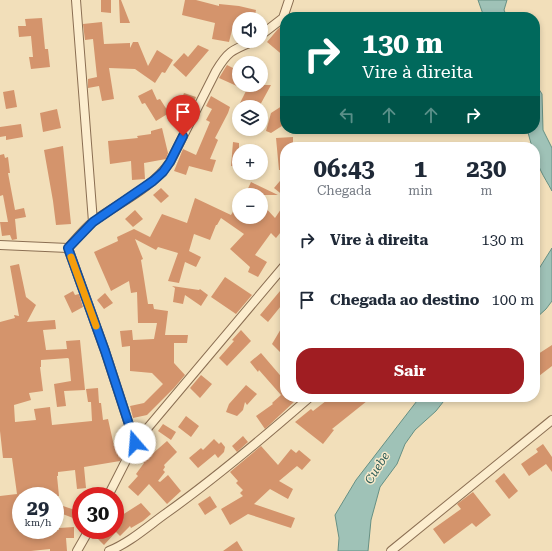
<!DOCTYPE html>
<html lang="pt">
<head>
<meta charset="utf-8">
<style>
	body { margin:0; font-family:"Roboto Serif",serif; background:#f2f2f3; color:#1f2937; height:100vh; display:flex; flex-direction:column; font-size:15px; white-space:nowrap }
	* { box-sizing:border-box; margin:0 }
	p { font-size:13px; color:#747a83 }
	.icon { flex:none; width:22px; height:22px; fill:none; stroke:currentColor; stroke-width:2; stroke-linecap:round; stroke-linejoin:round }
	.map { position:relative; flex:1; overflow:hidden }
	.sheet { position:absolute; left:280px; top:142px; width:260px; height:260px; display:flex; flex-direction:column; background:#fff; border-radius:16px; box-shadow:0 2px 6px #0003 }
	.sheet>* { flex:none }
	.guide { position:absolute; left:280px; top:12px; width:260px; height:122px; border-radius:16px; box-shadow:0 2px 6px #0003; background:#00695c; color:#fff; overflow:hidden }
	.fabs { position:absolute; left:232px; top:12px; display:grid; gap:8px }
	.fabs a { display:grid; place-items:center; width:36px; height:36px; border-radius:50%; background:#fff; box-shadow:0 2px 6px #0003; font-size:20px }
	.speed { position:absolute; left:12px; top:487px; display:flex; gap:8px; font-size:20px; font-weight:700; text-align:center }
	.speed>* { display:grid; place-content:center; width:52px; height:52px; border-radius:50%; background:#fff; box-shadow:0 2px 6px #0003; line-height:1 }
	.speed small { font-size:10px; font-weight:400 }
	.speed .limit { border:6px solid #d22; background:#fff; color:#111 }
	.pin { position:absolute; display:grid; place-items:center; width:34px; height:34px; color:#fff; margin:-41px -17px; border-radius:50% 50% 50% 0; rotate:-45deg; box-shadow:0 0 4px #0007 }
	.pin .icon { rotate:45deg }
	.me { position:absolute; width:44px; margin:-22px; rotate:342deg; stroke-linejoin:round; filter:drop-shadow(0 0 3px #0008) }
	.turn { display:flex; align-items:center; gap:14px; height:84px; padding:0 16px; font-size:18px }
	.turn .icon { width:52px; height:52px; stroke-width:2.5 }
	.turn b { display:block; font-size:28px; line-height:34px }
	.lanes { display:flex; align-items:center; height:38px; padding:0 16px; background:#0003; justify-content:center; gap:20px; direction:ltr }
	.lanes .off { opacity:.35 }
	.eta { display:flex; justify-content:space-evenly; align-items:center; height:68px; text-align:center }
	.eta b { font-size:24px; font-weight:700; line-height:28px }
	.cta { display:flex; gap:8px; margin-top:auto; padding:8px 16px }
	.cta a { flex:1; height:46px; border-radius:16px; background:#a01d22; color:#fff; font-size:16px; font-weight:700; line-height:46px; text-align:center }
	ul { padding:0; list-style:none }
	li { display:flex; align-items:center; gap:12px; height:60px; padding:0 16px }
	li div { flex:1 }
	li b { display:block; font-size:15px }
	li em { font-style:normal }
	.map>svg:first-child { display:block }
	.water { fill:#9fc2b7; stroke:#669084 }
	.building { fill:#d4946c }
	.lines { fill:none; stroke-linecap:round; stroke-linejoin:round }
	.street-casing { stroke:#8b6f53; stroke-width:10 }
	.street { stroke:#fcedce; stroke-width:8 }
	.route-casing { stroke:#114b97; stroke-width:10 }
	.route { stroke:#1a73e8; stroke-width:7 }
	.slow { stroke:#f59e0b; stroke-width:7 }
	.labels { text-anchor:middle; stroke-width:3; stroke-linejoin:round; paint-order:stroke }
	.water-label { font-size:12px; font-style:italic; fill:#275954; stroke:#f9eacb }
</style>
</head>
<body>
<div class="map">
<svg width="552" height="551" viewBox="0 0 552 551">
	<rect width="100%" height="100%" fill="#f2dfba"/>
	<!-- water -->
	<path class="water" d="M478,0H507L504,10L507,17H484Z
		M535,83L542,94L543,130L552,148V191C544,176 535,165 535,147H532L527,129H535Z
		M552,248V301L546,309L535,319V275Z
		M420,397H447L436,411L415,430L405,444L397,464L380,487L371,520L368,551H338L339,538L335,515L356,480Z"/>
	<!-- building -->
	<path class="building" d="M101,0H111V13L101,12Z
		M119,0H121L130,23H120Z
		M185,0H196L219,6V4L239,6L256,10L254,19H239V32L232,30L229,42L212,39L215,23L182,15Z
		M42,18L45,49H48L50,67L31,69L29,57H33L31,36L19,37L18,26H26L25,19Z
		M102,22L104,44L130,43V48L133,42H138L148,66L157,50L173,60L165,73L162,72L155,83L135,69L109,68L114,99L102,101L99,86L88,88V79L97,77L93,39L85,40L83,24Z
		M285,23V57L267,42L278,29Z
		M198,45L209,50L186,77L173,65L184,53L188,57Z
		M227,65L239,71V87L219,78Z
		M249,85H271L259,107H238Z
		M152,89L157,100L160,99L169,113L156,121L145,103L142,104L138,96Z
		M14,90L17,107L6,109L3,92Z
		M184,93L196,97L189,113L178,108Z
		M211,96L230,107L228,113L215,138L218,140L210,159L216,160L212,172L189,166L186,175L174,171L183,149L196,155L210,122L206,120L212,109L206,106Z
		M285,104V124L271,133L266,131L271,113Z
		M57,109L61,128L43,132L40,113Z
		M21,124L23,137L6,140V136L0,137V127Z
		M162,128L168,153L166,159L144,163L145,179L132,180L131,161L110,164L108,141L138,138L137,136L151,134V131Z
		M293,137V147H285V170H279L276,138Z
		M233,142L239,143V167L231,166Z
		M63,146L71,224L56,225L53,201L44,150Z
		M4,154L5,158L8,157L10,173H8L15,210L24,208L26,217L15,219L17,239L12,240L10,235L2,236L0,222H8L3,195L0,196V155Z
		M285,175V197L274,188Z
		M251,182L278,195H245Z
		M161,188L169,196L161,203L153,195Z
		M195,198L231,215L239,202V217H261V203L275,218L285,203V227L276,238L271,233L255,255L267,262L258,277L248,272L250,267L230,249L244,234L221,218L217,225H216L210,240L194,234L189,251L201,257L196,267L185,262L179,283L168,281L178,253L158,247L156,250L135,239L143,259L141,260L143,272L148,304H153L154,309L168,311L165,335H188L187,343H174V363L185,375L174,388L147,415L133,418L130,406L144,403L163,384L152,373L130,371V346L122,347L120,331L132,330L133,340L154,339L157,323H138L137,292L131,293L129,281L111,291L94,252L118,241L117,237L134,229L150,237L162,214L187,223Z
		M135,210L143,219L133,227L125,219Z
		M19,264L26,297L36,305L27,322L55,320L56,329L43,330L46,350L67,349L66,341L80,340L85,390L64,391L66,406L57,407L54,384L71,381L69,359L68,358L41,360V367H40L43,391L29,393L31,400L14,405L15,422L36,420L34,409L50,407L52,425L92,421L91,402H88L86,389L98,388L99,403H101L103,420L108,419L114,446L123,444L124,452L120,453L121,459L120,461L84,467L86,488L77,489L75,470L58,472V476H57L59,496H21V530H59V528L74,527V538H66L67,551H50V549L31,551H0V496L17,494L12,458H3L0,431V322L15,318L14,315L19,316L10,266Z
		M225,277L252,295L236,314L211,297Z
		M285,285V301L268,322L260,315Z
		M172,286L199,290L200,289L208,295L201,306L185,295L183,304L173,302L175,288Z
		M73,291L75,295L79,294L83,307L72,313L64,296Z
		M105,293L113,303L104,309L97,300Z
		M285,322V357L272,344Z
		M241,330L251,341L227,366L219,358L234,341L232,340Z
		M552,345V366L535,379V356Z
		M261,353L285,381V397H292L295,401L265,429L256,416L273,404L272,403L281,395L259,370L258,372L250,362Z
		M201,375L212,384L200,398L190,388Z
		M246,385L257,394L247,405L245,402L243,410L237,416L226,412L229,404Z
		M331,397H341L344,401L349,397H372L332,429L334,430L323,444L295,422L311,409L313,411Z
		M186,416L199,426L191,437L178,427Z
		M163,424L176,432L171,440L158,431Z
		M243,436L248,442L237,452L232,446Z
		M214,439L219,444L221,442L225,447L224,452L218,458L215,454L198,468L189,458L201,448L203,450Z
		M167,441L177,452L164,465L165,467L163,470L165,472L158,481L160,482L168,475L181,491L167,504L149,484L138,496L128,487L138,476L136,474L144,463L143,462L149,454L151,455Z
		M543,444L552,457V472L546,464L529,476L521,464L538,452L536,449Z
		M261,446L278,465L291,449L296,453L299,450L311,460L302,470L297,466L279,481L293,489L288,499L270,489L254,504L295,518L291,528L248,514L230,525L221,509L243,496L240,493L243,490L236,483L238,481L230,472Z
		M504,473L518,491L509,499L495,481Z
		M473,492L491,515L476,527L472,523L444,544L433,529L461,509L457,504Z
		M210,496L217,507L205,515L198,504Z
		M141,503L151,514L143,521L131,528L130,526L120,536L116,532L104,545L98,539L106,530H115V514L119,517Z
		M63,506L81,512V521L60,513Z
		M237,541L243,551H223Z"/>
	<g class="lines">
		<defs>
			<path id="street" d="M76,0L93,222
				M261,35L283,18L289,0
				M0,245L68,248C76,239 85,228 94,221C120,202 152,188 170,162L216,71C228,51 232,50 254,41
				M68,248L105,351L135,443L108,496
				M135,443L285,265
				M77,551L89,530
				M109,551C129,543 147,527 165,514C216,478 263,438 310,397
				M391,551L552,420"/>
		</defs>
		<!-- street casing -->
		<use href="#street" class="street-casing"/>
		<!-- street -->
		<use href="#street" class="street"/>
	</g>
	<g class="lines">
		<defs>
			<path id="route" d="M135,443L105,351L68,248L93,222L153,181L163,172L170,162L183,136"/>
		</defs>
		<!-- route casing -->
		<use href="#route" class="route-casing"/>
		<!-- route -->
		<use href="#route" class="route"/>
		<!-- slow -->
		<path class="slow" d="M71,257L96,326"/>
	</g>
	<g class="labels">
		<!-- water labels -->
		<g class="water-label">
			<text transform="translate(377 468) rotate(-58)" y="4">Cuebe</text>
		</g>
	</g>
</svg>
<div class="fabs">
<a><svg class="icon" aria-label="sound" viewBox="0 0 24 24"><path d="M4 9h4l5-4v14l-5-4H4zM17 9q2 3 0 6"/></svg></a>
<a><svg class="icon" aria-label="search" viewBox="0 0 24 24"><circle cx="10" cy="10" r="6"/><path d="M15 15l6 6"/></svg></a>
<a><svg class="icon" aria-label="layers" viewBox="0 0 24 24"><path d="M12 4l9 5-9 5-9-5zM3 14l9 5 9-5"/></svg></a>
<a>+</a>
<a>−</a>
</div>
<div class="speed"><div>29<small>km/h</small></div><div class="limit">30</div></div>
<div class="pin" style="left:183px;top:136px;background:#d93025"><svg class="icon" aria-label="arrive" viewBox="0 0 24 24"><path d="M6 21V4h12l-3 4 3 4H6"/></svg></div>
<svg class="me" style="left:135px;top:443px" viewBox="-20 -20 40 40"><circle r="19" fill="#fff"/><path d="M0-13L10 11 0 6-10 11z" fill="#1a73e8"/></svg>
<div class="guide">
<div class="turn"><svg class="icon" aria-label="right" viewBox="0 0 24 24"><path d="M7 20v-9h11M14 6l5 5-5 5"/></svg><div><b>130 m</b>Vire à direita</div></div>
<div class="lanes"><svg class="icon off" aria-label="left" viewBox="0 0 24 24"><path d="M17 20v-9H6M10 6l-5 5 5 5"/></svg><svg class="icon off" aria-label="ahead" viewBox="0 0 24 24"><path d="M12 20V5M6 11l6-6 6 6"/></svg><svg class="icon off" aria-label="ahead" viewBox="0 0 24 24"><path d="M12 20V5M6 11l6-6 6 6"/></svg><svg class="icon" aria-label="right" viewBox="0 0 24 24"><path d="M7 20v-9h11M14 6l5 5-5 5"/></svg></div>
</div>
<section class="sheet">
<div class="eta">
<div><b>06:43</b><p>Chegada</p></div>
<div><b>1</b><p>min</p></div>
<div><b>230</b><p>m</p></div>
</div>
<ul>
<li><svg class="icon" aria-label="right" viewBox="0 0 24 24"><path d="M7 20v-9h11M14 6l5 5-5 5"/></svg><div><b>Vire à direita</b></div><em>130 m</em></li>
<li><svg class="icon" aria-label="arrive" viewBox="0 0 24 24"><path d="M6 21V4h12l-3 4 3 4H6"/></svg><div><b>Chegada ao destino</b></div><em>100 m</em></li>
</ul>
<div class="cta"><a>Sair</a></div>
</section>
</div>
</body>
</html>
